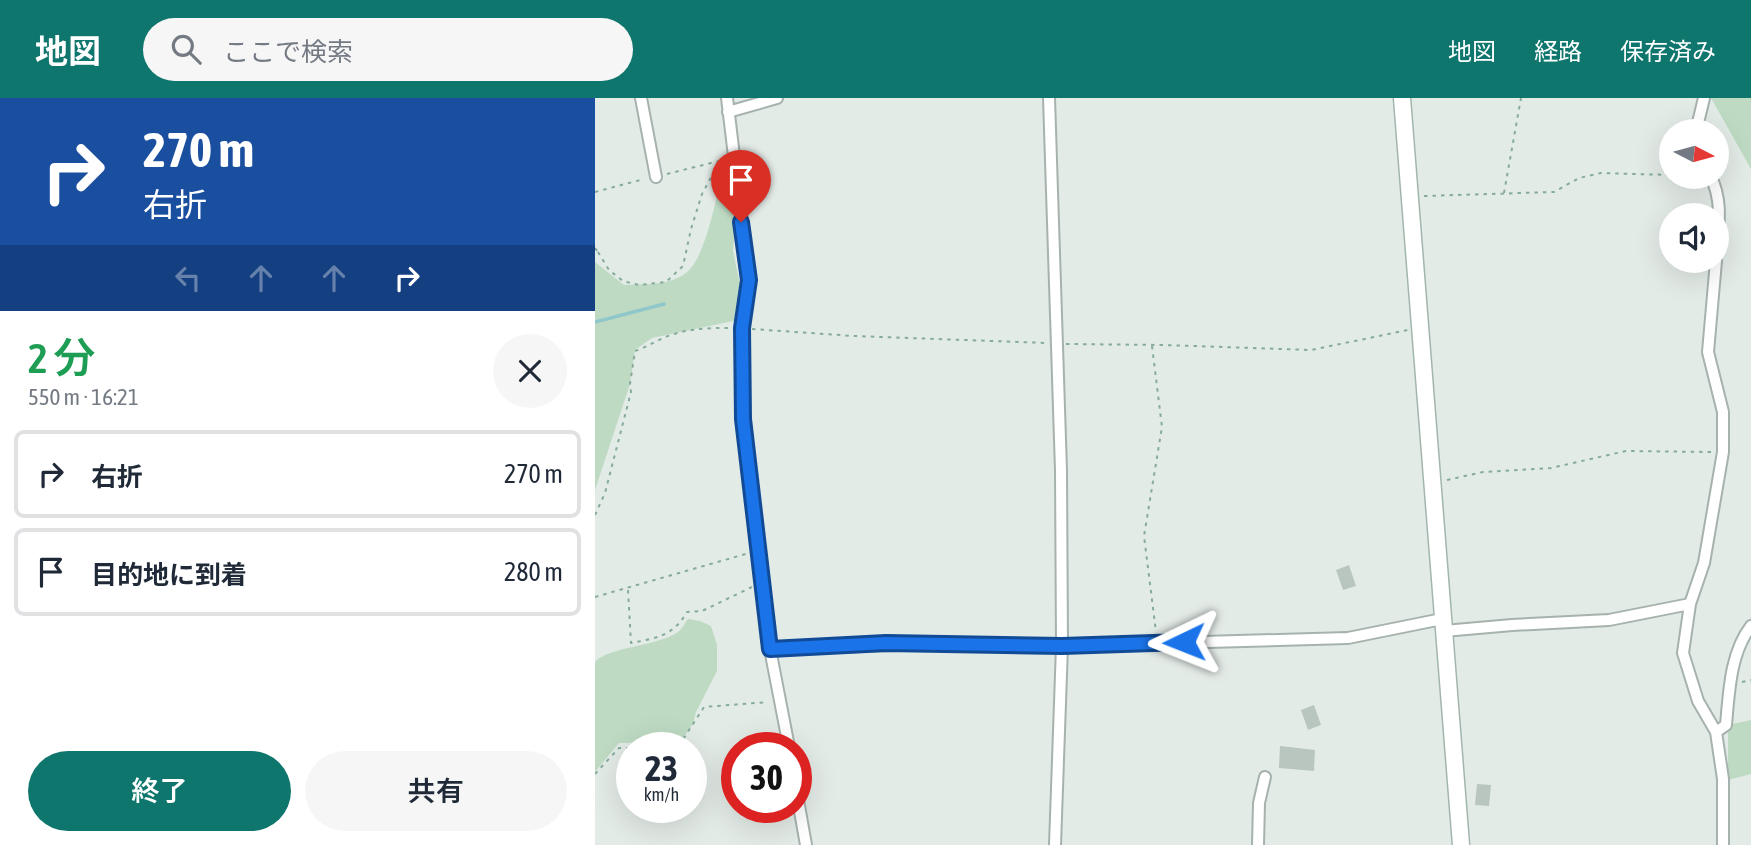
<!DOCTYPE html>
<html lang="ja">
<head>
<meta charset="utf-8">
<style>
	body { margin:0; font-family:"Asap Condensed","Noto Sans JP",sans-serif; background:#f6f6f7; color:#1f2937; height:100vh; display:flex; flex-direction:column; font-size:26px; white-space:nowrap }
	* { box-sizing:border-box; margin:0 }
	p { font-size:23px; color:#747a83 }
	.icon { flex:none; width:38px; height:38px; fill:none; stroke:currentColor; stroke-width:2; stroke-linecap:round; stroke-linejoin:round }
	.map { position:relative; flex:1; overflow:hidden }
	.side { display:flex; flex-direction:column; background:#fff; width:595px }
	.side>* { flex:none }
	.top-card { background:#1a4fa0; color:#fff; overflow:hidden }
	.needle { width:46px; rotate:96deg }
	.buttons { position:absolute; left:1064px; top:21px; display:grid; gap:14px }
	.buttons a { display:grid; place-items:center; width:70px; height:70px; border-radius:50%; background:#fff; box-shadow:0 7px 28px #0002; font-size:35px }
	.speed { position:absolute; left:21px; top:634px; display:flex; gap:14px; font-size:35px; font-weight:700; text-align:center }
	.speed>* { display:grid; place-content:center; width:91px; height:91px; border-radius:50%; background:#fff; box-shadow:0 7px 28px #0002; line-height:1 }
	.speed small { font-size:18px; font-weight:400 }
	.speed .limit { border:10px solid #d22; background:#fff; color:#111 }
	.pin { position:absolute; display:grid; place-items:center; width:60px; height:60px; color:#fff; margin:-72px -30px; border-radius:50% 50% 50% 0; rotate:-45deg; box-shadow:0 0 7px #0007 }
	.pin .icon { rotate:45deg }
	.me { position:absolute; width:77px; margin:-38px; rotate:268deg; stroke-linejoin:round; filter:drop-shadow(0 0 5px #0008) }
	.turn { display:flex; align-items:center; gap:24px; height:147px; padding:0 28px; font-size:32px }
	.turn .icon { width:91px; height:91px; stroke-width:2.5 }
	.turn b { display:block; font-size:49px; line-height:60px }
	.lanes { display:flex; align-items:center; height:66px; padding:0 28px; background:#0003; justify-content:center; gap:35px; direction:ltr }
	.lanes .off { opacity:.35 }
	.round { display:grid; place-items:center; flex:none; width:74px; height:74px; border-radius:37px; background:#f6f6f7 }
	.summary { display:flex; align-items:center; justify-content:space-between; height:119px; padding:0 28px }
	h1 { font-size:42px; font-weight:600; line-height:52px; color:#1e9e55 }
	.primary-button { display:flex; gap:14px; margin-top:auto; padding:14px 28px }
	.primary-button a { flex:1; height:80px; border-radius:42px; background:#0f766e; color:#fff; font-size:28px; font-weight:600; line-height:80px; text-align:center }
	.primary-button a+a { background:#f6f6f7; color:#1f2937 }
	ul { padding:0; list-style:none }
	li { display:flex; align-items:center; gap:21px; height:88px; margin:0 14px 10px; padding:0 14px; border:4px solid #e0e1e3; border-radius:10px }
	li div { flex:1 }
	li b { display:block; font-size:26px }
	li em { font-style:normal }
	header { display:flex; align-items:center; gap:42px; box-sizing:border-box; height:98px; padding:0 35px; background:#0f766e; color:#fff }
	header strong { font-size:33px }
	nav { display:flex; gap:38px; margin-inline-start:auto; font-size:24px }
	.search { width:490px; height:63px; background:#f6f6f7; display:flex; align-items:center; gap:18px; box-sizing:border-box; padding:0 24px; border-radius:38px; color:#747a83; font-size:26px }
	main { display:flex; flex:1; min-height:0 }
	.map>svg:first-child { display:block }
	.green { fill:#bedac3 }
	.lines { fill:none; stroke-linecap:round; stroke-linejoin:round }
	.stream { stroke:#90c7ca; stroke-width:3.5 }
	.building { fill:#b8c6bf }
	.street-casing { stroke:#a6b2ad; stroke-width:14 }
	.secondary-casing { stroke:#a2b6ad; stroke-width:19 }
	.path { stroke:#86ab9c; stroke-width:2; stroke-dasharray:3.5 5; stroke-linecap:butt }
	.street { stroke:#fff; stroke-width:10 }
	.secondary { stroke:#fff; stroke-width:16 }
	.route-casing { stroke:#114b97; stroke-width:18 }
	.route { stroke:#1a73e8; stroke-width:12 }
</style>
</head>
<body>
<header>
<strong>地図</strong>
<div class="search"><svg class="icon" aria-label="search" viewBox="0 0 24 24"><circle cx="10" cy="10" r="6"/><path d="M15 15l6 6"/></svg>ここで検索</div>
<nav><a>地図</a><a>経路</a><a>保存済み</a></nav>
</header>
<main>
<section class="side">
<div class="top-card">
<div class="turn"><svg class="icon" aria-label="right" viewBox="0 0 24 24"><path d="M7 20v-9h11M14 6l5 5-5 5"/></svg><div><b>270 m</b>右折</div></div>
<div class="lanes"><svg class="icon off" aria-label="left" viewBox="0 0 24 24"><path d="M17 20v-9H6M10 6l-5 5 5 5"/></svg><svg class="icon off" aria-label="ahead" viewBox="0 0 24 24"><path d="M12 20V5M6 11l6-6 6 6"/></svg><svg class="icon off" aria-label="ahead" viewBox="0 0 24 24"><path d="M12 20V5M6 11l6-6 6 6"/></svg><svg class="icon" aria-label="right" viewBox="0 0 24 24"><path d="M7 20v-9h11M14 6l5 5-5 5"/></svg></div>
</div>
<div class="summary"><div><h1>2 分</h1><p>550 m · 16:21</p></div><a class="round"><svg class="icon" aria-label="close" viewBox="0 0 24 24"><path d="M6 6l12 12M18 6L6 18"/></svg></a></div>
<ul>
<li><svg class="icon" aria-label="right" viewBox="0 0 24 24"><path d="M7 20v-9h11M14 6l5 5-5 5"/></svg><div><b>右折</b></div><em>270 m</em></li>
<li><svg class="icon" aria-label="arrive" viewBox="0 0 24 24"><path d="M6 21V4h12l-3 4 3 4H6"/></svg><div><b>目的地に到着</b></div><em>280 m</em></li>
</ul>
<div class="primary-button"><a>終了</a><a>共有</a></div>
</section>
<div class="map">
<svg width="1156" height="747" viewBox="0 0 1156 747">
	<rect width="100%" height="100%" fill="#e3ebe7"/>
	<!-- green -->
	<path class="green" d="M1116,0H1156V71Z
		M130,61L145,77L138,153L145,186L143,222L57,240L40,252L35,286L0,392V164L29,187C48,186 76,188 92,174C112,158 124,87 130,61Z
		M93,521L105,523L116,528L122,547V573L101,614L98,626L85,644L24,645L0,674V564C13,549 63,548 83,534C87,531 90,525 93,521Z
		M1156,622V676L1133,682V627Z"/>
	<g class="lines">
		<!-- stream -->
		<path class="stream" d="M0,224L69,206"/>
	</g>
	<!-- building -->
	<path class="building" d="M754,467L761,488L748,492L741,472Z
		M719,607L726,627L713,632L706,612Z
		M685,648L720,652L719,673L684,670Z
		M882,686L896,687L894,708L880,707Z"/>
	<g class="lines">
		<defs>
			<path id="street" d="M46,0L61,79
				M132,0L154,182L147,230L148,321L175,551L194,649
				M454,0L466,372L467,548L460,747
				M133,14L182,0
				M1101,33L1109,0
				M1116,79C1127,102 1124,123 1122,148
				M1121,163L1113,254L1128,314V354L1109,465L1095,506L1088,555L1103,603L1121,634L1128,681V747
				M849,533L917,527L1014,522L1095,506
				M175,551L359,545L467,548L753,540L847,521
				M1121,634L1131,627C1134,595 1135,555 1156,528
				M201,691L211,747
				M663,747L664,705L670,679"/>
			<path id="secondary" d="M807,0L866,747"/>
		</defs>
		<!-- street casing -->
		<use href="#street" class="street-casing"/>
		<!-- secondary casing -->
		<use href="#secondary" class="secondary-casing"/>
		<!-- path -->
		<path class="path" d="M72,76L124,63
			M0,94L49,81
			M909,95L926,0
			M829,98L959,94L984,80L1006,75L1076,77
			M0,150L3,154L0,155
			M3,154L14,172L28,183L44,187L71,184L88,168L96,131L107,96L125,63
			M157,231L259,238L452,245
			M471,246L569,247L716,252L813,232
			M557,248L567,329L549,438L561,534
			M852,382L888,374L956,370L1031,353L1116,354
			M0,417L10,395L36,294L35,286L40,253C53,249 63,241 76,237C96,230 116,230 137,230
			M33,492L36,545C62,540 78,538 92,514L107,513L157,489
			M0,499L154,455
			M1147,584L1156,582
			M76,649H83L109,609L173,604
			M0,676L24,650H37"/>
		<!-- street -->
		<use href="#street" class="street"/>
		<!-- secondary -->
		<use href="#secondary" class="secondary"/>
	</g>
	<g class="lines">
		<defs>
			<path id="route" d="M146,124L154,182L147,230L148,321L175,551L291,545L467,548L589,544"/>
		</defs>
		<!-- route casing -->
		<use href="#route" class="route-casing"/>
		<!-- route -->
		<use href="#route" class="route"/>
	</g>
</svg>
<div class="buttons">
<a><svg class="needle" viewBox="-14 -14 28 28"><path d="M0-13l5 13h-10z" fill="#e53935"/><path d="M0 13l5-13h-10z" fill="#747a83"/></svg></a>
<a><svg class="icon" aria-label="sound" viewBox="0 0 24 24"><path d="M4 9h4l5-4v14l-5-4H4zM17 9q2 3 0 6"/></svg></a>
</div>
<div class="speed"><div>23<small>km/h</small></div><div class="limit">30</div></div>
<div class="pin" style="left:146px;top:124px;background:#d93025"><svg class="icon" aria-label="arrive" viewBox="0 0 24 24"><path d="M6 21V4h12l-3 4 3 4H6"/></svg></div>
<svg class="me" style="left:589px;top:544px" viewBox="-20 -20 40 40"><path d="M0-17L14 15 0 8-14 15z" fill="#1a73e8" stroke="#fff" stroke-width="4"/></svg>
</div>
</main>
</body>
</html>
